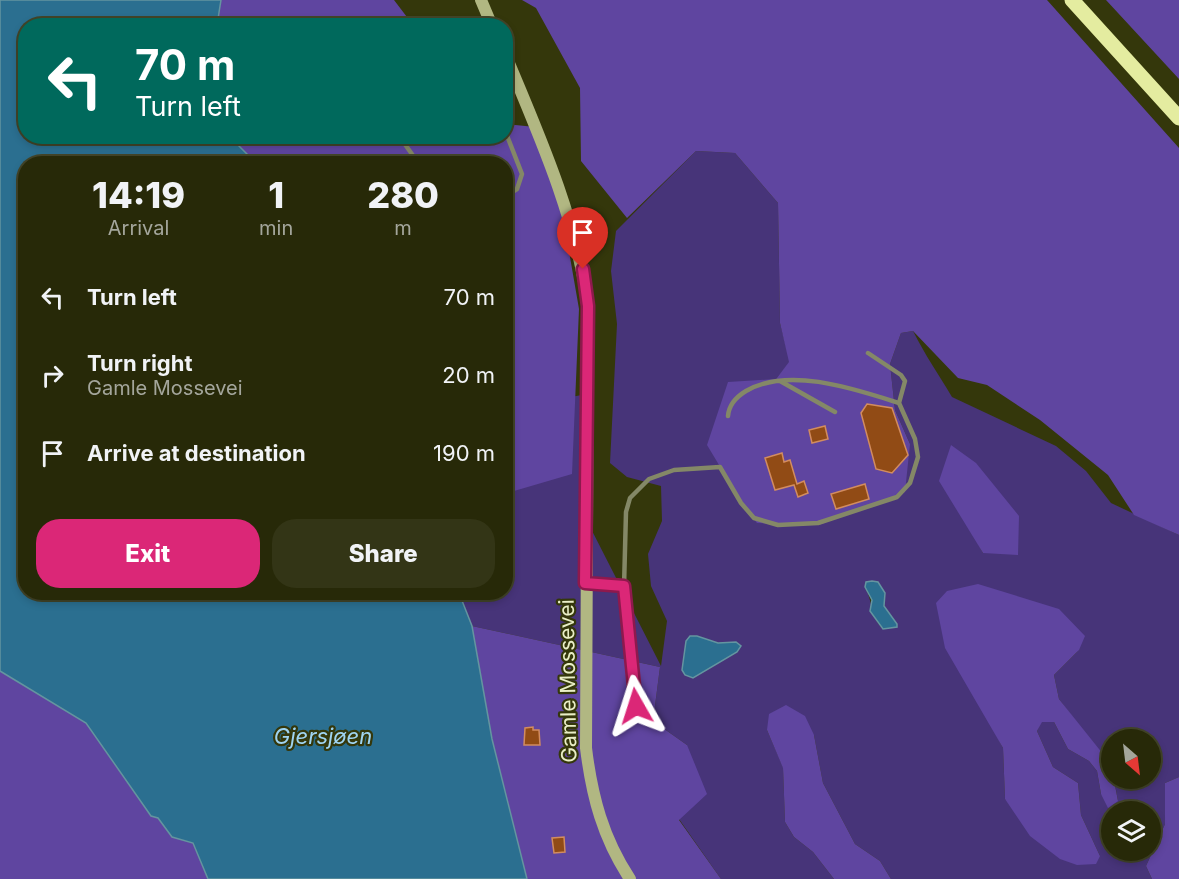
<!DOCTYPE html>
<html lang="en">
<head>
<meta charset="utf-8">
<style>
	body { margin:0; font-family:Inter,sans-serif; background:#333516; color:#f1f3f6; height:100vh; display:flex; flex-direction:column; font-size:22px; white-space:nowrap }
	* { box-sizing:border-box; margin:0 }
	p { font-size:20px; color:#a4a69c }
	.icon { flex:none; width:33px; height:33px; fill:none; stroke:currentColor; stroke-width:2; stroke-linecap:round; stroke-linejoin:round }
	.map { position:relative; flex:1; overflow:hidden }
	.sheet { position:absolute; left:18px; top:156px; width:495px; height:444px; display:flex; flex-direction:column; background:#272908; border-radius:24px; box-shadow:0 3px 9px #0003,0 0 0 2px #434529 }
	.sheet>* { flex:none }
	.guide { position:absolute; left:18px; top:18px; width:495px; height:126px; border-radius:24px; box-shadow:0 3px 9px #0003,0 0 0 2px #434529; background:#00695c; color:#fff; overflow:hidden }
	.needle { width:39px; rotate:152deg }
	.fabs { position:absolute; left:1101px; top:729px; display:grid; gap:12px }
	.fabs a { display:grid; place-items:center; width:60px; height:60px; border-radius:50%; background:#272908; box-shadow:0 3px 9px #0003,0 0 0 2px #434529; font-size:30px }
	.pin { position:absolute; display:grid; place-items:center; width:51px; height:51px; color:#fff; margin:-62px -26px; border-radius:50% 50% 50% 0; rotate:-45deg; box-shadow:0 0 6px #0007 }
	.pin .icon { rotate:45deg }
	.me { position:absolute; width:66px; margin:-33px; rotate:354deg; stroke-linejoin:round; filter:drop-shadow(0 0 4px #0008) }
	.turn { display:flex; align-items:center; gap:21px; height:126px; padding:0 18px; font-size:27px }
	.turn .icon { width:78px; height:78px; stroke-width:2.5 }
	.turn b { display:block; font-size:42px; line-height:51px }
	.eta { display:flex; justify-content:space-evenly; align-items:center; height:102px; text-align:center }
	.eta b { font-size:36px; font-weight:800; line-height:42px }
	.action { display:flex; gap:12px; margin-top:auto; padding:12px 18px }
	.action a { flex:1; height:69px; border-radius:24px; background:#db2777; color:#fff; font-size:24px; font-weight:800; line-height:69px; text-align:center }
	.action a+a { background:#333516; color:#f1f3f6 }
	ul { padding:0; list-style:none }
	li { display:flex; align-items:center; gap:18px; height:78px; padding:0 18px }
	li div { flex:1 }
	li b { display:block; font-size:22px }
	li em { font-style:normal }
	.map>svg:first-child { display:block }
	.green { fill:#473479; fill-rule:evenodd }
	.forest { fill:#5f45a0 }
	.water { fill:#2b6f90; stroke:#6495a0; stroke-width:1.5 }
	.building { fill:#914b15; stroke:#d28c5f; stroke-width:1.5 }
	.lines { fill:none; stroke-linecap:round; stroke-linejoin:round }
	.service { stroke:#848867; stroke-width:4.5 }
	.secondary { stroke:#b1b782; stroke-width:12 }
	.trunk { stroke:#e4eca0; stroke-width:15 }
	.route-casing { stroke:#8e194d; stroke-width:15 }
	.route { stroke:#db2777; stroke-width:10 }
	.labels { text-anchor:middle; stroke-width:4.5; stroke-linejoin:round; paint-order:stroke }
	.street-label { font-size:21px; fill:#eaefc7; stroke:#34370b }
	.water-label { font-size:22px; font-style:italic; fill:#9fd4f2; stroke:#34370b }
</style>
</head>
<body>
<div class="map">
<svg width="1179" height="879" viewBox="0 0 1179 879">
	<rect width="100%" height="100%" fill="#34370b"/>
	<!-- green -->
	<path class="green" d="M696,151L735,153L778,203L780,323L790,362L776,379L910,444L895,410L890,364L901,333L913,331C925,355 939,375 952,397L1056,446L1086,471L1111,503L1179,535V777L1165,783V824L1146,866L1152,879H891L880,861L855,844L823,783L814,735L767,730L783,767L785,822L794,837L813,852L834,879H721L679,819L687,745L653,721L660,667L472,626L459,593L506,592V409L587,394L586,519L661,666L667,621L651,586L648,554L662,521L661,486L627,477L610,463L617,324L611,271L616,231ZM1019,516L983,553L969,527ZM865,587L885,593L884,606L897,624L883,629C870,616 873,602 865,587ZM1079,650L1054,675L1059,699L1111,768L1112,740H1150V778L1114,779L1118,801L1101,794L1097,771L1089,761L1068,749L1054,722H1041L1037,731L1053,767L1078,783L1081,815L1100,856L1005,799L1003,748L989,721ZM1112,812H1150V850H1112Z"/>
	<!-- forest -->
	<path class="forest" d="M221,0H394L413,25L217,26Z
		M522,0H1047L1179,148V535L1134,515L1108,475L1040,420L987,385L958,378L913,331L901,333L890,364L895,410L910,444L905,492L819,525L757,523L745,508L707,445L728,382L776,379L789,362L780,323L778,203L735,153L696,151L627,218L581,161L580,88L536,8Z
		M1106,0H1179V79Z
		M506,124L535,127L557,182L579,309L572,474L514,491L506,474V164L256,163L239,146L235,137L506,136Z
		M951,445L976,463L1019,516L1018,555L983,553L939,481Z
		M978,584L1059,609L1085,636L1079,650L1054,675L1059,699L1111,764L1118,801L1108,808L1101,794L1097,771L1089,761L1068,749L1054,722H1042L1037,731L1053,767L1078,783L1081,815L1100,856L1096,864L1077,865L1060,859L1030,836L1005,799L1003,748L945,648L936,603L947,591Z
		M472,626L660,667L653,721L687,745L707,794L679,820L721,879H527L492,739Z
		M0,671L86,723L151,816L158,818L172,837L193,843L208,879H0Z
		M786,705L805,716L814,735L823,783L855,844L880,861L891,879H834L813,852L794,837L785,822L783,768L767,730L769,714Z
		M1179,777V879H1152L1146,866L1165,824V783Z"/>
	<!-- water -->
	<path class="water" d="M0,0H221L217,25L26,26V136L235,137L239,146L256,163L26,164V592L459,593L472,626L492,739L527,879H208L193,843L172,837L158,818L151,816L86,723L0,671Z
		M872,581L878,582L885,593L884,606L897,624V627L883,629L870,611L872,600L865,587L866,582Z
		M690,636H697L718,643L736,642L741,646L737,652L693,678L685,675L682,670L686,641Z"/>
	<!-- building -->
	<path class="building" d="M867,404L892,408L908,455L892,473L876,469L861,413Z
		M825,426L828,439L812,443L809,430Z
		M782,453L784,462L790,460L797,484L804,481L808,493L798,497L794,485L775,490L765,458Z
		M865,484L869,499L836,509L831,494Z
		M533,727V730H539L540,745H524L525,728Z
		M564,837L565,852L554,853L552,838Z"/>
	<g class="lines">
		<!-- service -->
		<path class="service" d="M506,95L518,86
			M506,133L522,174L517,189L506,196
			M399,136L419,164
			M780,381L835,412
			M728,416C729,404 736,397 746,391C788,366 855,389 899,403
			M588,583L624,587
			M636,707L624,587L626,512L630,498L649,479L674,470L720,467L741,503L754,518L778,525L818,523L897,497L910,483L918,457L915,439L899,403L905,381L901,375L868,353"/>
		<!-- secondary -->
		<path class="secondary" d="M481,0L492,26
			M506,56C540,137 576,218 588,306L586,748C592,797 603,838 630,879"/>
		<!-- trunk -->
		<path class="trunk" d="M1072,0L1179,118"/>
	</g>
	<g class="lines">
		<defs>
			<path id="route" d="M583,269L588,306L585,583L624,586L636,706"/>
		</defs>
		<!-- route casing -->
		<use href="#route" class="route-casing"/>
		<!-- route -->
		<use href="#route" class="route"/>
	</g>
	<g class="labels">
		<!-- street labels -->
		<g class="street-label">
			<text transform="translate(568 681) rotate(-91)" y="7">Gamle Mossevei</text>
		</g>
		<!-- water labels -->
		<g class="water-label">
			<text x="323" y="744">Gjersjøen</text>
		</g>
	</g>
</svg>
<div class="fabs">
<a><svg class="needle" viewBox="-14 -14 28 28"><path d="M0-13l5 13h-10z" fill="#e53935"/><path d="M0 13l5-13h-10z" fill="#a4a69c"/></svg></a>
<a><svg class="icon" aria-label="layers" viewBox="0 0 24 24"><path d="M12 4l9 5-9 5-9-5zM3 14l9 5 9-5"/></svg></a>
</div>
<div class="pin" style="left:583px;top:269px;background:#d93025"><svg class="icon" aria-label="arrive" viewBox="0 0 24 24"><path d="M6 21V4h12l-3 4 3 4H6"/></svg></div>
<svg class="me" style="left:636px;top:706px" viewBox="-20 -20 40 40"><path d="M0-17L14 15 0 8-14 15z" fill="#db2777" stroke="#fff" stroke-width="4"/></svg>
<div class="guide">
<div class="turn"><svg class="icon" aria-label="left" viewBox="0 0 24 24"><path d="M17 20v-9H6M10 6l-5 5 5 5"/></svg><div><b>70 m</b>Turn left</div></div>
</div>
<section class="sheet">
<div class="eta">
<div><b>14:19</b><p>Arrival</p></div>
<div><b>1</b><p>min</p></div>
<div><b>280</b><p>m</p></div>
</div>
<ul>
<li><svg class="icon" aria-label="left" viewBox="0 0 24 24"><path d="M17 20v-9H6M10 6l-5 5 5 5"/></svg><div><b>Turn left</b></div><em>70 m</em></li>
<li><svg class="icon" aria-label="right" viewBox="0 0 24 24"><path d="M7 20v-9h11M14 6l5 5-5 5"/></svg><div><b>Turn right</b><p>Gamle Mossevei</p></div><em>20 m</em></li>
<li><svg class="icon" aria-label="arrive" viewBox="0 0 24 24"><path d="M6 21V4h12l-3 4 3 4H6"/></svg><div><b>Arrive at destination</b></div><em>190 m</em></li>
</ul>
<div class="action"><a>Exit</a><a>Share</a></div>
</section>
</div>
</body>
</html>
